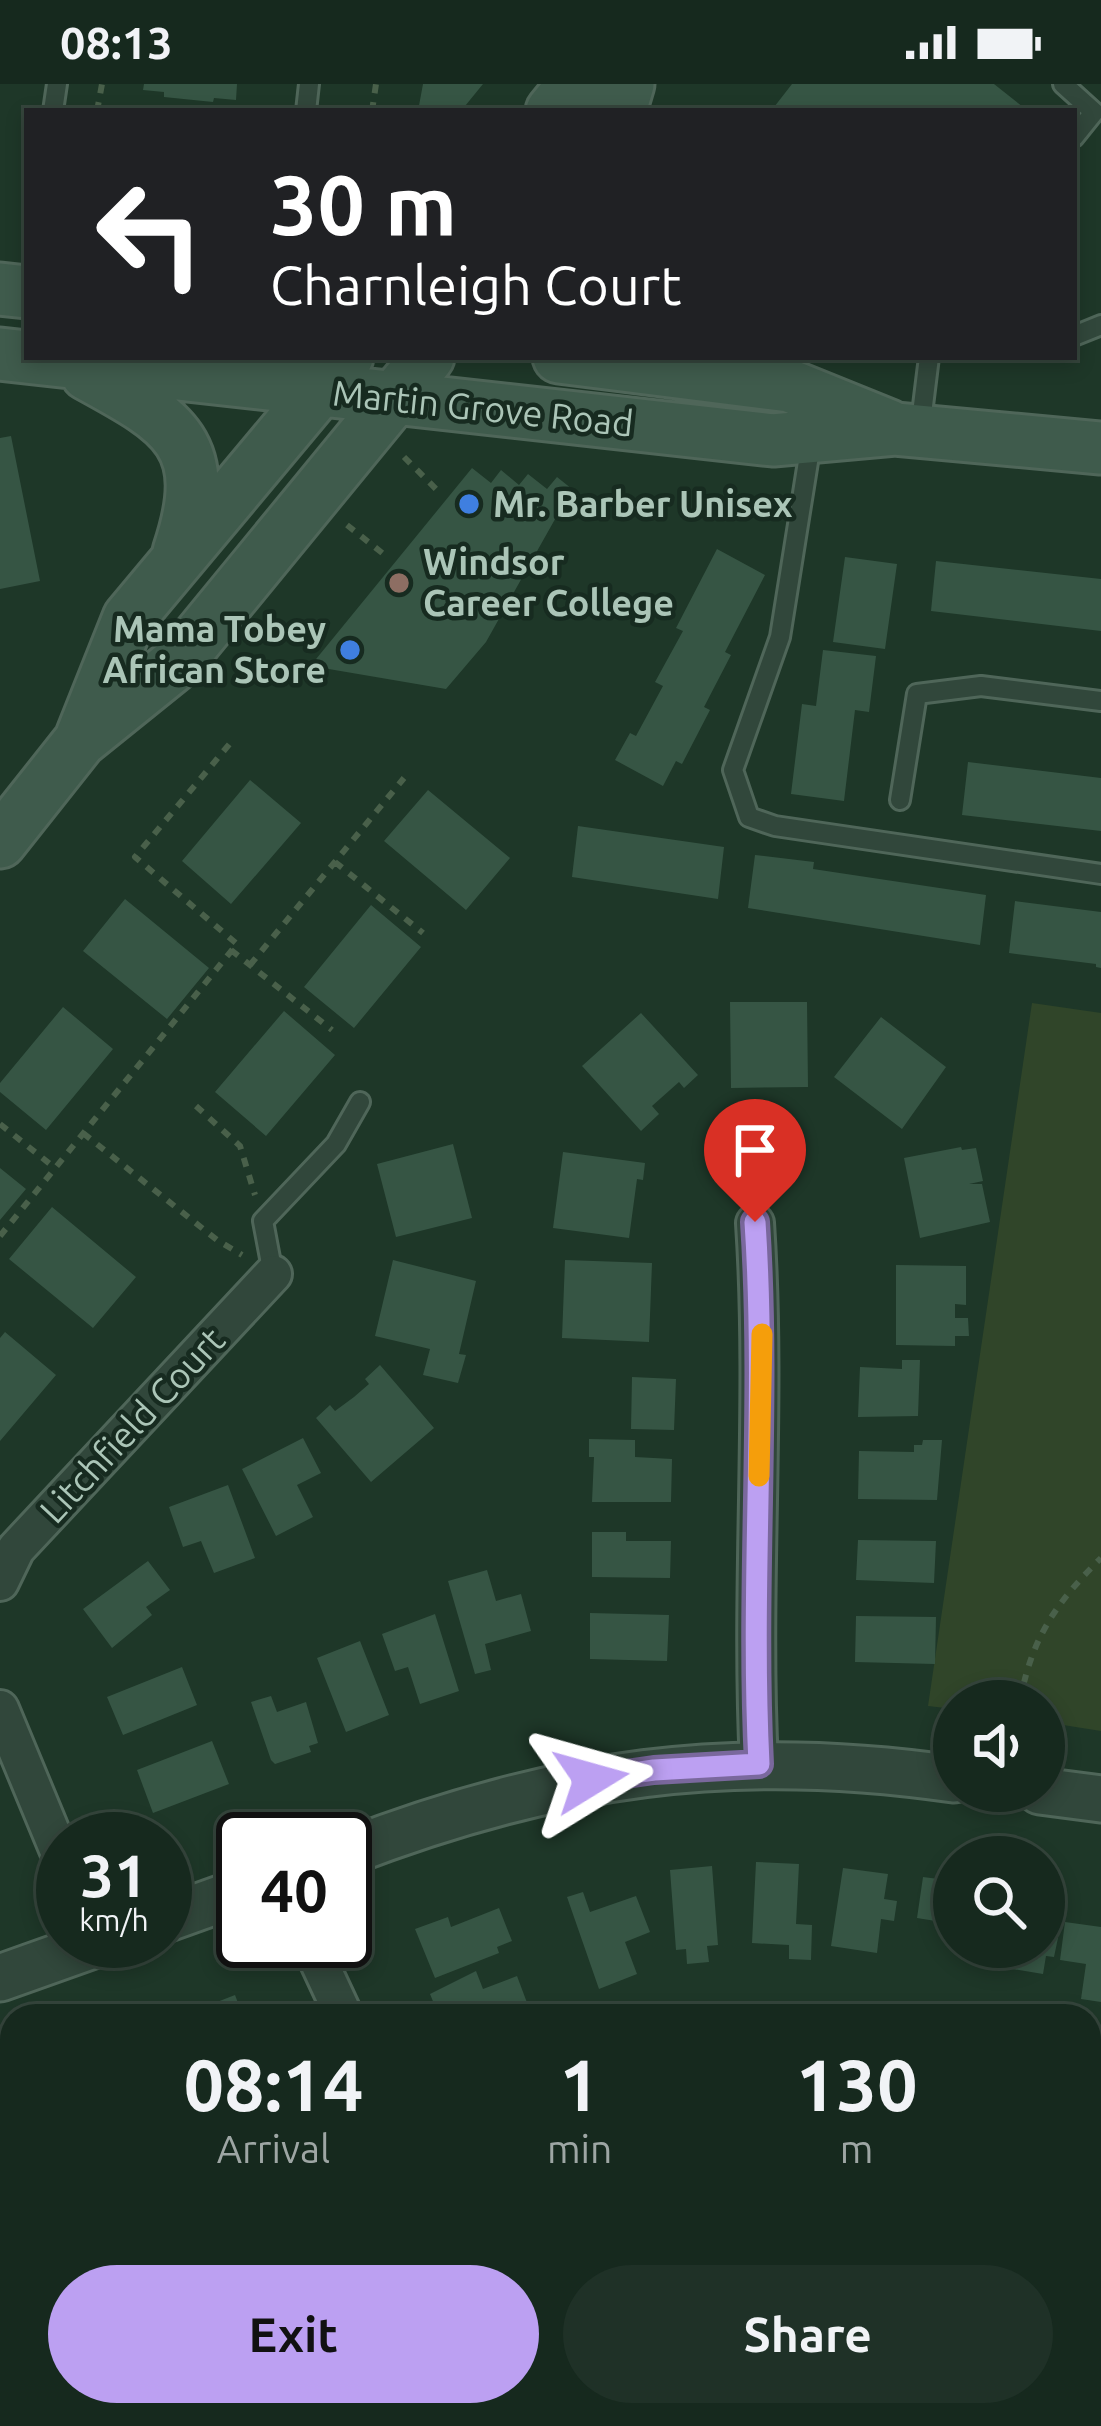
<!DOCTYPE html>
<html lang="en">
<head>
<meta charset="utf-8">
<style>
	body { margin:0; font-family:Ubuntu,sans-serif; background:#1f3127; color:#f1f3f6; height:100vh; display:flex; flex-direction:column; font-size:45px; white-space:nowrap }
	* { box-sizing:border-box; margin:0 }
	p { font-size:39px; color:#9ea6a4 }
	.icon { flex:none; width:66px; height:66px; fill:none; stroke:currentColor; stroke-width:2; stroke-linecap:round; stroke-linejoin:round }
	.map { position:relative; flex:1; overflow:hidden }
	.drawer { position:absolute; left:0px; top:1920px; width:1101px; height:423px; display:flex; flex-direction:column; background:#16291e; border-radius:36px 36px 0 0; box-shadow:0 6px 18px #0003,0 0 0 3px #35453c }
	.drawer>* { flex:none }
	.guide { position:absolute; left:24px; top:24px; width:1053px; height:252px; border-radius:0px; box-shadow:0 6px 18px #0003,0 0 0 3px #35453c; background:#202124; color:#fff; overflow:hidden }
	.controls { position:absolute; left:933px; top:1596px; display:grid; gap:24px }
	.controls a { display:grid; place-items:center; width:132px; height:132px; border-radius:50%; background:#16291e; box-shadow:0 6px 18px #0003,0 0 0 3px #35453c; font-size:60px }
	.speed { position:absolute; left:36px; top:1728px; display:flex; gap:24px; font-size:60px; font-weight:700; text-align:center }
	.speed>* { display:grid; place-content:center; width:156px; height:156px; border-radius:50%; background:#16291e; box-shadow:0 6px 18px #0003,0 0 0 3px #35453c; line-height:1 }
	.speed small { font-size:30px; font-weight:400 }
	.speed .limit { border:6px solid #111; border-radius:18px; background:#fff; color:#111 }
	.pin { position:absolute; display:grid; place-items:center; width:102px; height:102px; color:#fff; margin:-123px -51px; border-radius:50% 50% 50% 0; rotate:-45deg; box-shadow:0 0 12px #0007 }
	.pin .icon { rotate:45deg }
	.me { position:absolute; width:132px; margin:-66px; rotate:82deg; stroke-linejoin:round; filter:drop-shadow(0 0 9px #0008) }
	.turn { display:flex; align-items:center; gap:42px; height:252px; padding:0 48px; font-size:54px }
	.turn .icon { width:156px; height:156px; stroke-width:2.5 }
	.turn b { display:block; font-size:84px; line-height:102px }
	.eta { display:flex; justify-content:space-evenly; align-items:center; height:204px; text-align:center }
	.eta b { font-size:72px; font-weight:700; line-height:84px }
	.primary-button { display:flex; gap:24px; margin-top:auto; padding:24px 48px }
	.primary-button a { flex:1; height:138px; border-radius:72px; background:#bca0f2; color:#111; font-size:48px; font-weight:700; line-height:138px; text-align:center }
	.primary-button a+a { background:#1f3127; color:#f1f3f6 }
	.status { display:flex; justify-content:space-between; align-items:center; height:84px; padding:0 60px; background:#16291e; direction:ltr }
	.status svg { height:33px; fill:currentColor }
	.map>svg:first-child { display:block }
	.green { fill:#304529 }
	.building { fill:#365544 }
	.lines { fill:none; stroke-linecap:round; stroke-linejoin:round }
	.service-casing { stroke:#4f6659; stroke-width:24 }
	.minor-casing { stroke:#4f6659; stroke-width:42 }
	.tertiary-casing { stroke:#4f6659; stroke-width:51 }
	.secondary-casing { stroke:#4f6659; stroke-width:57 }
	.path { stroke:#49604a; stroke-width:6; stroke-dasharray:9 9; stroke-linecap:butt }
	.service { stroke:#31473b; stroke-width:18 }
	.minor { stroke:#31473b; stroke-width:36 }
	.tertiary { stroke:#31473b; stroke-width:45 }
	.secondary { stroke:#3f5b4c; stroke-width:51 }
	.route-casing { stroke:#7a689d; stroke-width:30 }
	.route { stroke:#bca0f2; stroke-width:21 }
	.slow { stroke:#f59e0b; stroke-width:21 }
	.shop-dot { fill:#3f7fe0; stroke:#172b20; stroke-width:4.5 }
	.education-dot { fill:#8d6e63; stroke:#172b20; stroke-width:4.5 }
	.labels { text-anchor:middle; stroke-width:9; stroke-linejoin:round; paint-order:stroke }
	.street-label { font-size:36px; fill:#abc5b7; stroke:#172b20 }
	.poi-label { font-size:36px; font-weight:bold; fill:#abc5b7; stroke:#172b20; text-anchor:start }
</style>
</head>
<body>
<div class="status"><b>08:13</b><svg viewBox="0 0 49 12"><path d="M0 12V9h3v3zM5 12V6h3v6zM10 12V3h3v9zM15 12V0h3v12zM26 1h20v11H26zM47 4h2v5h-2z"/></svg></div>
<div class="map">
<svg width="1101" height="2342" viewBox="0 0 1101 2342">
	<rect width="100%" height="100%" fill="#1e3728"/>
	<!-- green -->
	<path class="green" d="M1032,919L1101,929V1647L1044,1638V1617H954V1625L928,1622Z"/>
	<!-- building -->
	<path class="building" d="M144,0H237L236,16L214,14L213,18L164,13V8L143,6Z
		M423,0H483L461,27H418Z
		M792,0H994L1028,27H771Z
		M11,352L40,497L0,505V354Z
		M472,384L491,399L501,386L519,401L528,390L547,405L557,393L572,405L486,558L446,605L317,583L312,580Z
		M717,465L765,491L725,568L731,571L704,623L710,626L682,680L676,677L663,702L615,676L630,649L636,652L663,602L655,598L683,547L676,544Z
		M845,473L897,480L885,565L833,558Z
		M936,477L1101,495V547L931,527Z
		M823,566L876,572L869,628L855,626L844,717L791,710L802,620L816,622Z
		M968,678L1101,694V747L962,731Z
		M250,696L301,739L231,820L182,777Z
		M428,706L510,774L466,826L384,757Z
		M578,742L724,763L718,815L572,793Z
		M755,771L814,778L813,785L986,811L980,861L748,824Z
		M125,815L209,884L167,935L83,867Z
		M1015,817L1101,828V884L1096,883V880L1009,869Z
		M371,821L421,863L354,944L304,903Z
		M730,918H807L808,1003L731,1004Z
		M63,923L113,965L46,1046L0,1008V999Z
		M284,927L335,971L266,1052L215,1008Z
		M641,929L698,991L684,1004L679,998L652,1022L659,1030L641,1047L582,982Z
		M881,933L946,983L902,1045L834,993Z
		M453,1060L472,1134L396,1153L377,1080Z
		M961,1063L962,1066L976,1064L983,1097L969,1100H982L990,1138L920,1154L904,1074Z
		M563,1068L645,1079L643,1096L637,1095L629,1154L553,1144Z
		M0,1084L26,1105L0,1136Z
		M52,1123L136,1193L93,1244L9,1175Z
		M393,1176L476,1197L459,1270L466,1271L458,1299L423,1291L430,1265L375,1252Z
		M565,1176L652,1179L649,1258L562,1254Z
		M896,1181L966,1182V1221L955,1220V1234H968L969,1252H955V1262L896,1261Z
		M5,1248L56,1291L0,1357V1254Z
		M902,1276H920L918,1332L858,1333L860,1283L902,1285Z
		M380,1281L434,1344L371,1398L316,1334L330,1321L335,1327L354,1313L369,1300L365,1295Z
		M632,1293L676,1295L674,1346L631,1345Z
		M303,1354L321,1389L297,1401L313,1433L276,1452L242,1385Z
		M589,1355L635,1356V1373L672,1375L671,1418H592L594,1373H589Z
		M923,1356H942L937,1416L858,1415L859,1367L914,1368V1361H922Z
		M228,1401L255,1474L214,1489L201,1457L183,1463L169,1423Z
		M592,1448H626V1457H671L670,1494L592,1493Z
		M858,1456L936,1457L934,1499L856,1496Z
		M148,1477L170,1506L146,1523L152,1531L112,1564L83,1525Z
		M487,1486L496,1517L521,1510L531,1547L485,1560L491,1586L475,1590L448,1497Z
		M590,1529L669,1531L667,1577L590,1575Z
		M435,1530L459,1607L420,1620L408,1583L395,1587L382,1550Z
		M856,1532L936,1533L935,1580L855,1578Z
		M360,1557L389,1631L346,1648L317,1574Z
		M182,1583L197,1621L123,1651L107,1613Z
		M271,1612L277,1628L306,1618L318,1659L309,1662L311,1668L275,1680L271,1676L251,1618Z
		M212,1657L229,1700L153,1729L137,1686Z
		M756,1778L799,1780L796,1840L812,1841L811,1876L789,1875V1861L752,1859Z
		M712,1782L718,1861L707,1862L709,1878L687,1880L686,1865L676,1866L670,1786Z
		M843,1784L888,1790L884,1815L897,1817L894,1837L881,1835L877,1869L831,1862Z
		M923,1793L954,1797V1840L917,1834Z
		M583,1808L590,1828L636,1812L650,1848L625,1858L637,1890L599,1905L567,1813Z
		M1044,1812L1055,1814L1048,1853L1058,1854L1054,1873L1046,1872L1043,1890L1000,1883L1004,1863H1044Z
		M499,1824L512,1857L497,1863L499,1869L435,1894L415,1845L448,1833L451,1843Z
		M1065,1838L1101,1843V1918L1081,1915L1086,1880L1060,1876Z
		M476,1887L483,1905L517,1892L532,1932H439L430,1910Z
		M235,1911L243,1932H181Z
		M12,2023V2067L0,2074V2030Z
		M12,2087V2151L0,2128V2094Z
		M90,2331H170L172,2342H92Z
		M296,2331H377L379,2342H298Z
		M571,2331H658L659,2342H572Z
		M830,2331H892L890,2342Z"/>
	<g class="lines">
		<defs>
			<path id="service" d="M1063,0L1094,28L1074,53
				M53,27L57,0
				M306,27L309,0
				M1074,252L1101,241
				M920,346L929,273
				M811,359L780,553L733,686L749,733L775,742L1101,790
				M900,716L917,610L981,602L1101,617
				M273,1190L263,1137L336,1060L360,1018"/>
			<path id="minor" d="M755,1139C767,1319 750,1499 759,1680
				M0,1498L16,1465L273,1190
				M0,1625L63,1777
				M309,1857L344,1932
				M477,2331L478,2342
				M986,2342L990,2331"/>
			<path id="tertiary" d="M1040,1707L1101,1715
				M345,1769C554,1688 732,1663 954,1695
				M165,1835L243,1807
				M0,1894L104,1857"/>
			<path id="secondary" d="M552,27L569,6L581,0
				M620,27L628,0
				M0,205L27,208
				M0,270L773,356L895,345L1101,364
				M559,273L790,302L889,342
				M87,290C175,338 215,360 179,468
				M82,652L129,534L347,273
				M0,758L80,657L178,578L428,273"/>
		</defs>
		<!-- service casing -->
		<use href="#service" class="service-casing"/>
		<!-- minor casing -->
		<use href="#minor" class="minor-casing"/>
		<!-- tertiary casing -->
		<use href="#tertiary" class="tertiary-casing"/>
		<!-- secondary casing -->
		<use href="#secondary" class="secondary-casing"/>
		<!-- path -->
		<path class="path" d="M97,27L102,0
			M372,27L376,0
			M404,373L440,409
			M347,441L386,472
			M335,778L423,849
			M231,866L332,946
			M250,881L404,694
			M196,1022L240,1062L255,1111
			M0,1040L55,1084
			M83,1049L217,1156L242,1171
			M0,1152L237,860L135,773L232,657
			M1020,1617C1032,1553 1056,1519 1101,1474"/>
		<!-- service -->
		<use href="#service" class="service"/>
		<!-- minor -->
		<use href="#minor" class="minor"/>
		<!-- tertiary -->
		<use href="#tertiary" class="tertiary"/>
		<!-- secondary -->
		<use href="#secondary" class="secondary"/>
	</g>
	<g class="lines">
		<defs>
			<path id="route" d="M591,1695L654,1686L759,1680C750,1499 767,1319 755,1138"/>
		</defs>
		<!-- route casing -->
		<use href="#route" class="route-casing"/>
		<!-- route -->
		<use href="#route" class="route"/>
		<!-- slow -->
		<path class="slow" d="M759,1392L762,1250"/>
	</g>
	<!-- markers -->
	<g class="shop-dot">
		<circle cx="469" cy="420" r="12"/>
		<circle cx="350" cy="566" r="12"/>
	</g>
	<circle class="education-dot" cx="399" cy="499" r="12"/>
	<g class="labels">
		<!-- street labels -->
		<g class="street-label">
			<text transform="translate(483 324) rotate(6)" y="13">Martin Grove Road</text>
			<text transform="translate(132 1341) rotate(-47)" y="13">Litchfield Court</text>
		</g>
		<!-- poi labels -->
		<g class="poi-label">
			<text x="493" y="433">Mr. Barber Unisex</text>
			<text x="423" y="491">Windsor<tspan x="423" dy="41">Career College</tspan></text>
			<text x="326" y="558" text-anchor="end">Mama Tobey<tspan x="326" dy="41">African Store</tspan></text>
		</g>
	</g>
</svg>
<div class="controls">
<a><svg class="icon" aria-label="sound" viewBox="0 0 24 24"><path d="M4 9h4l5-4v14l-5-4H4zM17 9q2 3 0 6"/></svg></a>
<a><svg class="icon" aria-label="search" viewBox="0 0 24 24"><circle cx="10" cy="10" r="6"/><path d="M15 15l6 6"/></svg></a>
</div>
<div class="speed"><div>31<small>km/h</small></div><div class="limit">40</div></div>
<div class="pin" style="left:755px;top:1138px;background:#d93025"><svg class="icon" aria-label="arrive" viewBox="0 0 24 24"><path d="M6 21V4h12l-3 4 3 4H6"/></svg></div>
<svg class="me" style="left:591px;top:1695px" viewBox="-20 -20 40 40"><path d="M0-17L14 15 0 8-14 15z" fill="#bca0f2" stroke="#fff" stroke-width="4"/></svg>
<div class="guide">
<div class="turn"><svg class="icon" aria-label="left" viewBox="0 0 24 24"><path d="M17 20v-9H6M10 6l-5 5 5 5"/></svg><div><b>30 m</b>Charnleigh Court</div></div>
</div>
<section class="drawer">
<div class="eta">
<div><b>08:14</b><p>Arrival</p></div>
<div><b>1</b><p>min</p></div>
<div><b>130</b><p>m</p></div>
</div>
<div class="primary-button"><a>Exit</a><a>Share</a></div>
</section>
</div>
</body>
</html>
